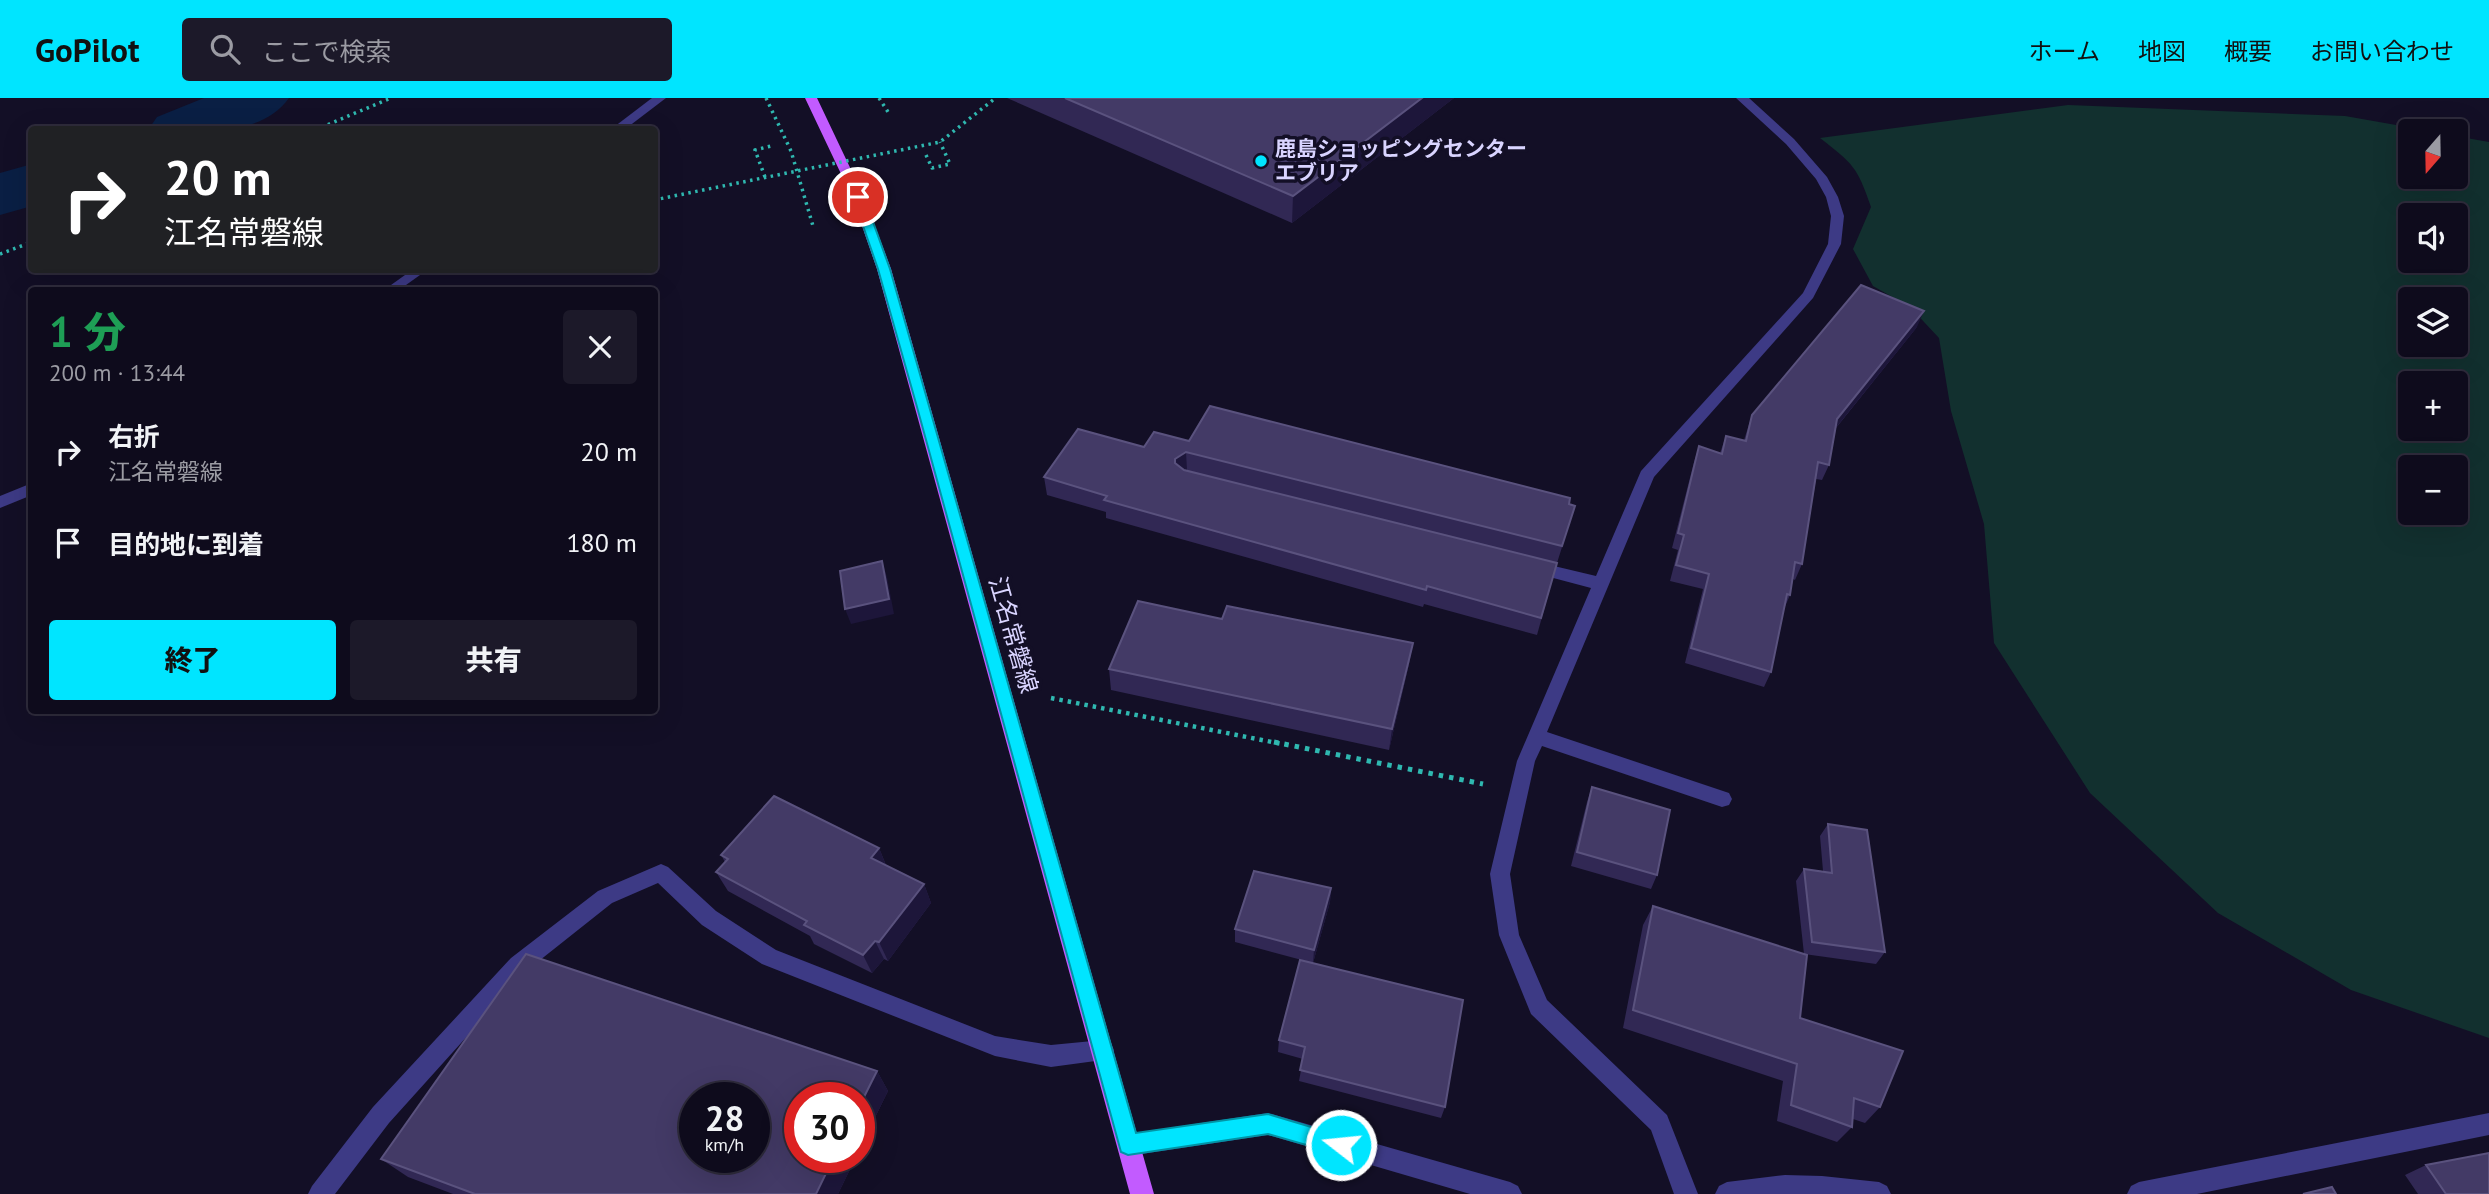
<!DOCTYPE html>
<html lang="ja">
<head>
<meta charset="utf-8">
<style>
	body { margin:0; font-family:"PT Sans","Noto Sans JP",sans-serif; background:#1c1929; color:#f1f3f6; height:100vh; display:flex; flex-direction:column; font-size:26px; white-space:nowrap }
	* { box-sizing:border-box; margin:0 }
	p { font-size:23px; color:#9b9ba3 }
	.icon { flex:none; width:38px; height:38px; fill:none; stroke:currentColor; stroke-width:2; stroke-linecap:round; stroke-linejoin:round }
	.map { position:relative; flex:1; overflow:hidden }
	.sheet { position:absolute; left:28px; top:189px; width:630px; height:427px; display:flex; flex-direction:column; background:#0e0b1c; border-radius:7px; box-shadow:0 7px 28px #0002,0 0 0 2px #2e2b3b }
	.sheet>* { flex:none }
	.hud { position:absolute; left:28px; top:28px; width:630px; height:147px; border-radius:7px; box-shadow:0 7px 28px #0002,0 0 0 2px #2e2b3b; background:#202124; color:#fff; overflow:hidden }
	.needle { width:46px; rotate:200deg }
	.controls { position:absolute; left:2398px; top:21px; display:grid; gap:14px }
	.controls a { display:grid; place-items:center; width:70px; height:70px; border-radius:7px; background:#0e0b1c; box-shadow:0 7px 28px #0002,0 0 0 2px #2e2b3b; font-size:35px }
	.speed { position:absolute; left:679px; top:984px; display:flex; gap:14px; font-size:35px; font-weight:700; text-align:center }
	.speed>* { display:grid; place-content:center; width:91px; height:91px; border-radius:50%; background:#0e0b1c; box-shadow:0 7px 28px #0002,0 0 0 2px #2e2b3b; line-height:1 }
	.speed small { font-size:18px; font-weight:400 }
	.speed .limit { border:10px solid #d22; background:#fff; color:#111 }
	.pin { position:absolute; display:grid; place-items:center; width:60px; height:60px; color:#fff; margin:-30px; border:4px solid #fff; border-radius:50%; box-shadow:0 2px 7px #0007 }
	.me { position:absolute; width:77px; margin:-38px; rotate:286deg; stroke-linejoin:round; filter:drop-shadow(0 0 5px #0008) }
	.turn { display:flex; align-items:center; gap:24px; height:147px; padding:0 21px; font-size:32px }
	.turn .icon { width:91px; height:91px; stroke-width:2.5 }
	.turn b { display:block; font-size:49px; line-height:60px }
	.round { display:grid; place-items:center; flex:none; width:74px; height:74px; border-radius:7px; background:#1c1929 }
	.overview { display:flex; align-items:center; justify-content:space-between; height:119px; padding:0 21px }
	h1 { font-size:42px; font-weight:800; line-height:52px; color:#1e9e55 }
	.button { display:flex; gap:14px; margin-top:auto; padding:14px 21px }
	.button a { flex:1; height:80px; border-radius:7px; background:#00e5ff; color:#111; font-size:28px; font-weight:800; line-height:80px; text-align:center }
	.button a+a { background:#1c1929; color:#f1f3f6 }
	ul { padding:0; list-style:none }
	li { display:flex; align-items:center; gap:21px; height:91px; padding:0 21px }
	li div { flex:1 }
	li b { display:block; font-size:26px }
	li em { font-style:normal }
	header { display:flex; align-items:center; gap:42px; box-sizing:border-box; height:98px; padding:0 35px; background:#00e5ff; color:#111 }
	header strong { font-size:33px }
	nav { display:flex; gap:38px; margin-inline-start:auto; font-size:24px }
	.search { width:490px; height:63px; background:#1c1929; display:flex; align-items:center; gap:18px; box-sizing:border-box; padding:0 24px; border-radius:7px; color:#9b9ba3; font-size:26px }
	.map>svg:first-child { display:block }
	.green { fill:#12302f; fill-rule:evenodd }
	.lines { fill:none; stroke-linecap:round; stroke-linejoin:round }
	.river { fill:#0a1f44; fill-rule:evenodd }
	.path-far2 { stroke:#2fb8b0; stroke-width:3.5; stroke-dasharray:2.5 4.5; stroke-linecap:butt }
	.path-far1 { stroke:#2fb8b0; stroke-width:4.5; stroke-dasharray:3.5 5; stroke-linecap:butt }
	.path { stroke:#2fb8b0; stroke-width:5; stroke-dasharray:4.5 6; stroke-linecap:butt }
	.street { fill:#3d3a85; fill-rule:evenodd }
	.primary { fill:#c25bff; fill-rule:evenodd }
	.path-bridge { stroke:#2fb8b0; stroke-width:3.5; stroke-dasharray:2.5 4.5; stroke-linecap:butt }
	.wall { fill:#312854 }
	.shaded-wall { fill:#1d163a }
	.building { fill:#433a66; stroke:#5a527e; stroke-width:2; fill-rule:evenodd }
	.route { fill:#00e5ff; stroke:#0095a6; stroke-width:2 }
	.poi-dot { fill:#00e5ff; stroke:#130f26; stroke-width:2.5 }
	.labels { text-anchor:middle; stroke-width:7; stroke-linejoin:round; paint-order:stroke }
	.far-poi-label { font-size:21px; font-weight:bold; fill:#d9d4ff; stroke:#130f26; text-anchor:start }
	.street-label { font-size:24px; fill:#d9d4ff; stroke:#130f26 }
</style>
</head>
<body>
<header>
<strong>GoPilot</strong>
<div class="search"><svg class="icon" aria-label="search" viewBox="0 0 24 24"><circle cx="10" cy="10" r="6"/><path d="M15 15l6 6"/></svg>ここで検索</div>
<nav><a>ホーム</a><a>地図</a><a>概要</a><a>お問い合わせ</a></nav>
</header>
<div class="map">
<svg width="2489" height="1096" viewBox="0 0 2489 1096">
	<rect width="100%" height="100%" fill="#130f26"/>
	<!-- green -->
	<path class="green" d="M2068,7L2345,18L2430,33H2410V79H2455V38L2489,44V940L2351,892L2218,815L2090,695L1994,545L1984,426L1951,313L1939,240L1910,209L1873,188L1853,151L1871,109C1857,68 1853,66 1820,40ZM2410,117H2455V163H2410ZM2410,201H2455V247H2410ZM2410,285H2455V331H2410ZM2410,369H2455V415H2410Z"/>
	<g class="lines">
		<!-- river -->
		<path class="river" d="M204,0H289C259,42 193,32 148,32L157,19Z
			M32,66V108L0,117V75Z"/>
		<!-- path-far2 -->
		<path class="path-far2" d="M766,0L791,53L813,128
			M879,0L890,17
			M315,32L391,0
			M926,57L932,70L950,66L940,44
			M765,79L755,52L771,48
			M0,156L32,144"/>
		<!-- path-far1 -->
		<path class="path-far1" d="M1051,600L1282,646"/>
		<!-- path -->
		<path class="path" d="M1274,644L1483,686"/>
		<!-- street -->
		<path class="street" d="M652,0H666L624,32H610Z
			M1736,0H1749L1794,41L1827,79L1838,99L1844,118L1841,146L1813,200L1654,379L1547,634L1729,695L1732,701L1729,707L1722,709L1542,648L1535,663L1510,776L1519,837L1547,902L1667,1017L1698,1096H1674L1651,1032L1531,916L1499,837L1490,776L1517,663L1591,490L1527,473L1525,469L1533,463L1596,478L1641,373L1803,195L1828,146L1831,118L1826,99L1816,81L1786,46Z
			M412,172H427L399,192H384Z
			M32,385V397L0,410V398Z
			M661,766L668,769L716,813L776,852L995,938L1051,947L1103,942L1111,945L1114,952L1111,959L1103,962L1051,969L995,958L762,866L702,827L658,785L612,805L525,874L389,1025L335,1096H308L312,1088L373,1009L511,860L598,793Z
			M1268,1015L1510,1084L1518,1088L1522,1096H1470L1268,1037L1128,1058L1120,1055L1117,1047L1120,1039L1128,1036Z
			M2489,1015V1037L2197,1096H2127L2131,1088L2139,1084Z
			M1785,1077L1822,1078L1879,1084L1887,1088L1891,1096H1715L1719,1088L1727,1084Z"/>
		<!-- primary -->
		<path class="primary" d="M805,0H817L864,99L891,171L1154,1096H1130L877,171L852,99Z"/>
		<!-- path-bridge -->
		<path class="path-bridge" d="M654,102L940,44L993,2"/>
	</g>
	<!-- wall -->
	<path class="wall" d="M1007,0H1454L1292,125Z
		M1917,229L1836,330L1829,367L1822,382L1816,381L1802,466L1795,482L1793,481L1790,497L1784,511L1771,574L1764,589L1685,565L1703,491L1670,483L1678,452L1672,450L1694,364L1699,348L1720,355L1726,338L1744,342L1752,317Z
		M1189,343L1575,408L1557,465L1537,537L1424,506L1423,509L1106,420V414L1047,397L1044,379L1144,349Z
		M1222,521L1413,545L1409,566L1389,652L1111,592L1109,571Z
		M1592,689L1657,777L1651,791L1571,768L1587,704Z
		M1828,726L1885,854L1876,866L1804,856L1796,783L1804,771L1823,773L1820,738Z
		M879,750L886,767L924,786L931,805L888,863L884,861L872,875L814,846L810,838L728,793L716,774L725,764L721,757Z
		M1331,790L1330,804L1313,865L1235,844V831Z
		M1653,808L1880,1009L1865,1025L1853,1021L1852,1029L1837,1044L1777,1023L1783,983L1623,930L1643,827Z
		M1300,862L1445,1009L1441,1020L1299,983L1303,961L1278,954L1279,942Z
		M877,973L888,993L859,1052V999L800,1059H856L838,1096H453L408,1079L381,1061Z
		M2426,1067L2489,1096H2418L2405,1077Z"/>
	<!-- shaded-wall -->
	<path class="shaded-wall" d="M1422,0H1454L1292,125L1293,98Z
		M1924,213L1917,229L1830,337L1837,321Z
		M1186,354L1187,372L1176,379L1175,361Z
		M882,463L887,479L894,516L851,526L845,511Z
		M1413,545L1409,566L1389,652L1392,631Z
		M879,750L887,770L871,760Z
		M924,786L931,805L888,863L879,844Z
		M1331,790L1330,804L1313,865L1314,852Z
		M875,843L884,861L872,875L863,857Z
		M877,973L888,993L859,1052V1009Z
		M834,1059H856L838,1096H816Z"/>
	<!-- building -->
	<path class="building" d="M1065,0H1422L1293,98Z
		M1861,187L1924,213L1837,321L1829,367L1818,364L1802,466L1795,464L1790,497L1787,496L1771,574L1691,550L1709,476L1676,467L1684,437L1678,435L1699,348L1722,356L1726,338L1746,343L1752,317Z
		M1210,308L1570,400L1569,406L1575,408L1562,448L1186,354L1175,361V365L1184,372L1557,465L1541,520L1427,488L1426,492L1104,402L1107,398L1044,379L1078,331L1144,349L1154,334L1189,343Z
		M882,463L889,501L845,511L840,473Z
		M1138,503L1222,521L1227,508L1413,545L1392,631L1109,571Z
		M1592,689L1670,712L1657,777L1577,754Z
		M774,698L879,750L871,760L924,786L879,844L875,843L863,857L804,827L807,823L716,774L728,761L721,757Z
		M1828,726L1867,732L1885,854L1812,844L1804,771L1832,775Z
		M1254,773L1331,790L1314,852L1235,831Z
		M1653,808L1807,857L1800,920L1903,953L1880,1009L1854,1000L1852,1029L1791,1007L1797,966L1633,912Z
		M526,856L877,973L859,1009V999H800V1059H834L816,1096H475L381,1061ZM695,999H754V1059H695Z
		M1300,862L1463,902L1445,1009L1300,972L1305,949L1279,942Z
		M2489,1055V1096H2446L2426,1067Z
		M2332,1089L2336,1096H2303Z"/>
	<!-- route -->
	<path class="route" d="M858,96L864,99L890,171L1136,1035L1268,1016L1348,1040L1351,1047L1348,1054L1341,1057L1268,1036L1128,1057L1121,1054L917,309L878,171L853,99Z"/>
	<!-- markers -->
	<circle class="poi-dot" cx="1261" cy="63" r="7"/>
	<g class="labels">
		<!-- far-poi labels -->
		<g class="far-poi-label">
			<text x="1275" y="58">鹿島ショッピングセンター<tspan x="1275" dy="24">エブリア</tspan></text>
		</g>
		<!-- street labels -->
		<g class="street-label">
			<text transform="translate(1013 537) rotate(74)" y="8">江名常磐線</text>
		</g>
	</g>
</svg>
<div class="controls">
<a><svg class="needle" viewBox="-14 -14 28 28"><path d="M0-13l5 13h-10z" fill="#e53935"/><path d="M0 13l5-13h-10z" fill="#9b9ba3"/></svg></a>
<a><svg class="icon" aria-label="sound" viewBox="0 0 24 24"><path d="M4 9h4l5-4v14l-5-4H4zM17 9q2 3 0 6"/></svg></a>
<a><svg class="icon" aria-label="layers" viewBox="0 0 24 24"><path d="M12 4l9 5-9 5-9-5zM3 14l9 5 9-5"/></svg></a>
<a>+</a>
<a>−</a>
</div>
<div class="speed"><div>28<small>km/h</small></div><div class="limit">30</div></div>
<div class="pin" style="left:858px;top:99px;background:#d93025"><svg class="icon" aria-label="arrive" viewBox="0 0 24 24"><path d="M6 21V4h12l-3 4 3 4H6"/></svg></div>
<svg class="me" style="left:1341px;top:1047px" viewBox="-20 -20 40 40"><circle r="17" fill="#00e5ff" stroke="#fff" stroke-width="3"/><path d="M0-11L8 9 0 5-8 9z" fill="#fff"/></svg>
<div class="hud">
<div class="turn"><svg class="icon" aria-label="right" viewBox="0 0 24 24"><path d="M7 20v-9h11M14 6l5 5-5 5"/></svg><div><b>20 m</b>江名常磐線</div></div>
</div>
<section class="sheet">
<div class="overview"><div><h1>1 分</h1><p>200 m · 13:44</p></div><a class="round"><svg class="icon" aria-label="close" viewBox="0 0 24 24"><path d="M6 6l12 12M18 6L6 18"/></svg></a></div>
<ul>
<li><svg class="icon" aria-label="right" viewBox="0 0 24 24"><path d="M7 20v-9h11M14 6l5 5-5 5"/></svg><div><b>右折</b><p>江名常磐線</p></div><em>20 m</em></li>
<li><svg class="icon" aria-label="arrive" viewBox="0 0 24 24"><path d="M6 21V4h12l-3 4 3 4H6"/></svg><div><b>目的地に到着</b></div><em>180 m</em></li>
</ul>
<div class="button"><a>終了</a><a>共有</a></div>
</section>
</div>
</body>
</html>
